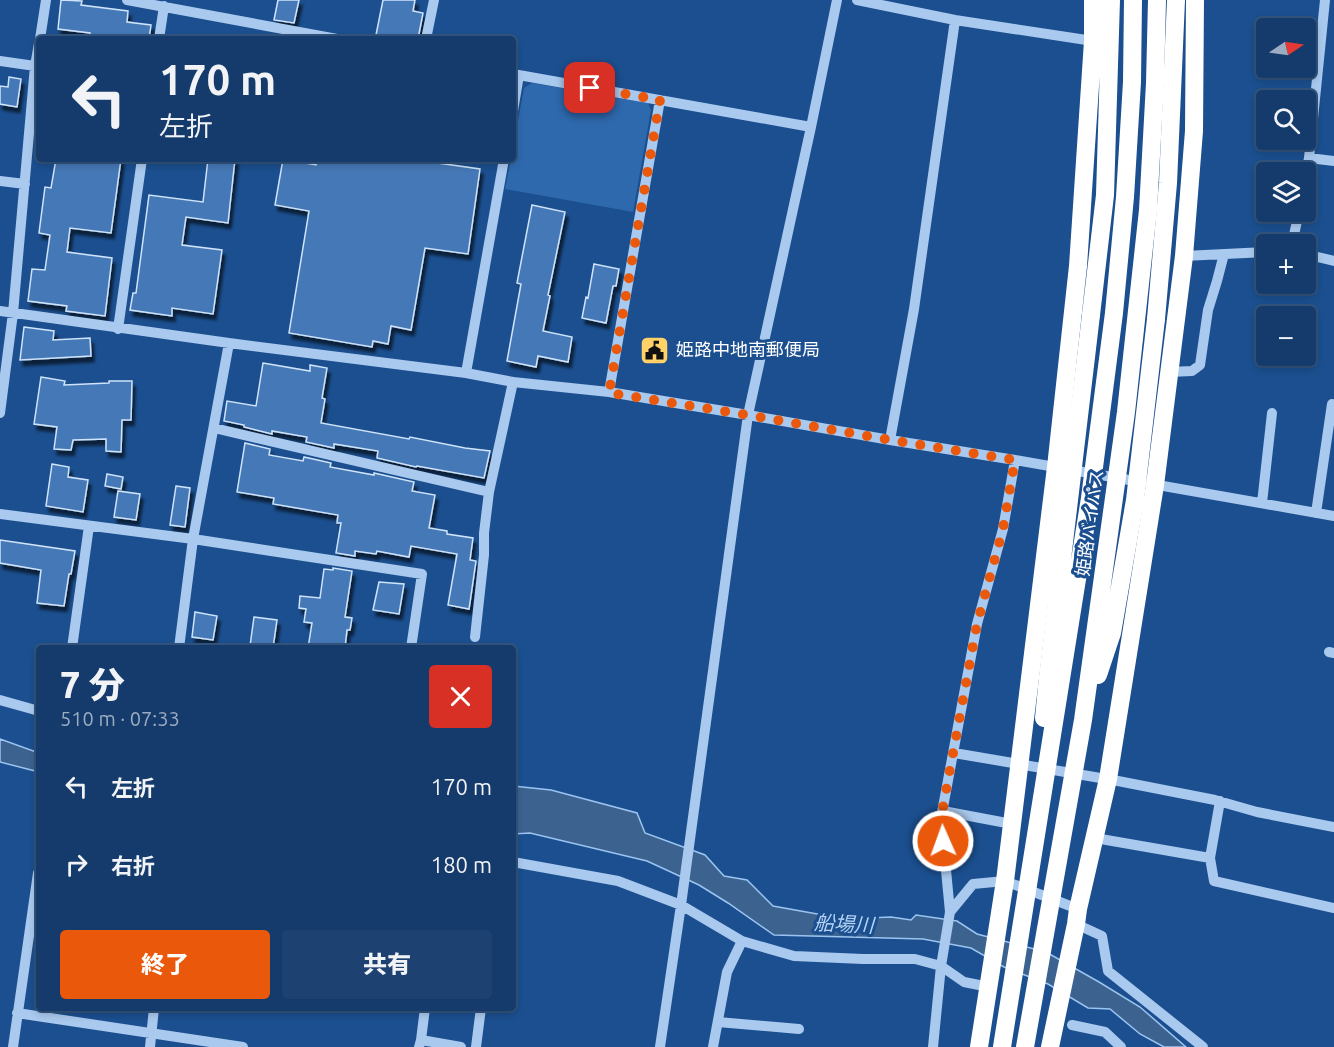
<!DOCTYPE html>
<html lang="ja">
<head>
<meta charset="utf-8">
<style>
	body { margin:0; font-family:Ubuntu,"Noto Sans JP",sans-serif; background:#1d4271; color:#f1f3f6; height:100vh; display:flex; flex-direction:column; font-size:22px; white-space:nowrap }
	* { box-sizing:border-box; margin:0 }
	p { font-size:20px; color:#9dadc1 }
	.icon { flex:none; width:33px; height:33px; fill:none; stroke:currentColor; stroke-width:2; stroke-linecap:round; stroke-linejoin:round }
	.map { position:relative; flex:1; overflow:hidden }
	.drawer { position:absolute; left:36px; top:645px; width:480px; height:366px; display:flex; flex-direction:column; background:#143b6b; border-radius:6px; box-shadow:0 3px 9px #0003,0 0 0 2px #33557e }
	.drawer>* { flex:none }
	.top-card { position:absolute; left:36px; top:36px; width:480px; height:126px; border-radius:6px; box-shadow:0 3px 9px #0003,0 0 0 2px #33557e; background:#143b6b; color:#f1f3f6; overflow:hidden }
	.needle { width:39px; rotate:77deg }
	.fabs { position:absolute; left:1256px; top:18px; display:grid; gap:12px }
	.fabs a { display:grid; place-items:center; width:60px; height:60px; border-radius:6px; background:#143b6b; box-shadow:0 3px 9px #0003,0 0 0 2px #33557e; font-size:30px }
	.pin { position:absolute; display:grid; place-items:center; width:51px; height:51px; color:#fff; margin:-26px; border-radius:12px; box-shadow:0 3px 9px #0006 }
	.me { position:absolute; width:66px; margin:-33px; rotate:358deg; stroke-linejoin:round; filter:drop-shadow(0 0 4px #0008) }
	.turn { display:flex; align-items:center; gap:21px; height:126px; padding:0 24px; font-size:27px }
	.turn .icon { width:78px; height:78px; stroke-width:2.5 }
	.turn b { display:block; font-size:42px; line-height:51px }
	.round { display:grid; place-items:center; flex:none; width:63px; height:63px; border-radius:6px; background:#1d4271 }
	.summary { display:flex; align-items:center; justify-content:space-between; height:102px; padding:0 24px }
	h1 { font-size:36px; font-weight:800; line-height:45px }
	.action { display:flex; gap:12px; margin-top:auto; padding:12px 24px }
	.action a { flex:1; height:69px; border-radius:6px; background:#ea580c; color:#fff; font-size:24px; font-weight:800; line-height:69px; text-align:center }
	.action a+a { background:#1d4271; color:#f1f3f6 }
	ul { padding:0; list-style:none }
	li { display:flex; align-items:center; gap:18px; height:78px; padding:0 24px }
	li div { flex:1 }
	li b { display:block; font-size:22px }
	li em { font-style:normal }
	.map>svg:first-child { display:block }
	.green { fill:#2e69ad }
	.water { fill:#3c6290; stroke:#9cc4f0; stroke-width:1.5 }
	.building { fill:#4478b7; stroke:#cfe3fa; stroke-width:1.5; filter:url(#shadow) }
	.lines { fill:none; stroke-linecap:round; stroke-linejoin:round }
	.minor { stroke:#a9c9ee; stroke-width:10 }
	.highway { stroke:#fff; stroke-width:18 }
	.highway-bridge { stroke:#fff; stroke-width:18 }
	.route { stroke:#ea580c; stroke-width:10; stroke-dasharray:0 18 }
	.labels { text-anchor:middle; stroke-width:6; stroke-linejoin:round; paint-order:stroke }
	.poi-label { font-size:18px; fill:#fff; stroke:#1b4f8f; text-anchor:start }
	.street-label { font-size:18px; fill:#fff; stroke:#1b4f8f }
	.water-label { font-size:20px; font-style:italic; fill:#b5d3f5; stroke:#1b4f8f }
</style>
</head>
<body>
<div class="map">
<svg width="1334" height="1047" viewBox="0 0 1334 1047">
	<defs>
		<filter id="shadow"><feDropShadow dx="3" dy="5.5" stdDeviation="1.5" flood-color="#0009"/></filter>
	</defs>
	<rect width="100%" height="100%" fill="#1b4f8f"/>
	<!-- green -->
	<path class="green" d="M532,83L648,103L651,110L633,212L505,189L511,159H513V147L524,88Z"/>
	<!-- water -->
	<path class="water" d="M0,739L39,753V772L0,762Z
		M513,786L551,790L637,813L645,833L705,855L724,876L747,880L773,906L845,919L891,917L911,920L916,915L957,921L977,934L1046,952L1099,982L1140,1007L1186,1047H1164L1140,1034L1110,1009L1088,1008L1048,984L1004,967L971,948L923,939L774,935L728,903L699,885L647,861L530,833L513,834Z"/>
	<!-- building -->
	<path class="building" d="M61,0L82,1L81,5L128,11L127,22L151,25L149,39H90V33L58,29Z
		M278,0H299L294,23L274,20Z
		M383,0H415L413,11L423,13L418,39H403L392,37V38L376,35Z
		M9,77L21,79L17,107L0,104V86L8,87Z
		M56,159H121L111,233L70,228L67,252L112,258L105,316L66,311L67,306L28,301L32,269L45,270L50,235L39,233L45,187L51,188Z
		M208,159H235L228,223L186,217L182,245L222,250L213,314L172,308V316L130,310L133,293H136L149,195L203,202Z
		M283,159L316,165L317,159H431V162L480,169L468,254L425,248L411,330L391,326L388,344L373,341L372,347L289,333L309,211L275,205Z
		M532,205L565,212L548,295L550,296L543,331L572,337L568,362L538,356L536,367L507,361L521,284L517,283Z
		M594,264L619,269L616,286H613L606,323L582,318L586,297L588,298Z
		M24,327L54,331L53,340L90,338L91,356L20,360Z
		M263,363L310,371V365L327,368L322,398L325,399L321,423L409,439L410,437L465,448L490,451L484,478L417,466L416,467L377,458L378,451L334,444V448L306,442L307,437L272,431V434L244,427V425L224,421L227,401L256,406Z
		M41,377L65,381L64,385L109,383V381H132L131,420H122L121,452L106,451V439L73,440L71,450L54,449L57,427L34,424Z
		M245,443L270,449L269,455L303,461L304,457L331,463L330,467L374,475V473L414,482L412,491L435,495L429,528L447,531V534L473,538L470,560L476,561L469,609L448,605L457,554L411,546L409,557L377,551L376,554L355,551V556L336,553L341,523H337L338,515L273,504L274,498L237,492Z
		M52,464L69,467L68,477L88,480L83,512L46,506Z
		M107,474L123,477L121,489L105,486Z
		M176,486L190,488L185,527L170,525Z
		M118,491L140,494L136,520L114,517Z
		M0,540L75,551L71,574H69L64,606L37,603L41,570L0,563Z
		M333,568L352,571L345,617L352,618L350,630H347L345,648H308L312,623L304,622L306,609L299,608L300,596L320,598L324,569L333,570Z
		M379,582L404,584L399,614L373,610Z
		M195,612L217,616L213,640L192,637Z
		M254,617L277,620L273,648L250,646Z"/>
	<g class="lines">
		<!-- minor -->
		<path class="minor" d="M127,0L337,39
			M857,0L955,20L1093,41
			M40,39L46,0
			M159,39L164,6
			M426,39L434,0
			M0,61L35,66
			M513,74L811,127
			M513,111L519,75
			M1309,158L1334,161
			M1305,178L1309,158L1325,0
			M0,181L25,184
			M1292,244L1299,212
			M1305,254L1334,261
			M1184,256L1266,252
			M0,311L229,343L466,373L513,382L609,392L748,415L890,440L1015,460L1334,516
			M118,329L142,159
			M1169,372L1192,371L1200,365L1208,310L1217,281L1224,254
			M466,373L504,159
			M609,392L660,100
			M0,413L13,313L35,66L39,43
			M214,428L489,492L513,382
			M890,440L914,309L955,20
			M1262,503L1272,413
			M1316,513L1332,404
			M0,514L193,539L422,574L411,648
			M475,637L484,555V533L489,492
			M72,648L89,526
			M179,648L193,539L229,343
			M1329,652L1334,653
			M0,700L39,711
			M954,753L1118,781L1215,800L1257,812L1334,827
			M943,811L1012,824
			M1095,838L1210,858L1214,881L1334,908
			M1210,858L1220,801
			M513,862L618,881L681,905L742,941L794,956L863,959H915L941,966L964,982L989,987
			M950,912L973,884L1005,881L1078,909
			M1076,924L1102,936L1108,971L1203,1047
			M17,1013L243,1047
			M718,1022L799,1029
			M1072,1025L1105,1032L1121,1047
			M421,1040L461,1047
			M13,1047L38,873L39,872
			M150,1047L154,1008
			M419,1047L421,1040L425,1008
			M476,1047L481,1008
			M660,1047L681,905L748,415L811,127L837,0
			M713,1047L727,972L742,941
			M933,1047L941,966L950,912L941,818L977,624L1003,529L1015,460"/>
		<!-- highway -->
		<path class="highway" d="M1091,315L1105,195L1111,0
			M1156,319L1168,183L1176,0
			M979,1047L1005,881L1056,467L1078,266L1093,41V0
			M1050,1047L1076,924L1078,909L1108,779L1155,485L1184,256L1194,131L1195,0"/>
		<!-- highway-bridge -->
		<path class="highway-bridge" d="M1098,675L1112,633L1135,500L1156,319
			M1044,718L1048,677L1091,315
			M1002,1047L1090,498L1114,313L1125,197L1132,82L1133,0
			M1025,1047L1083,720L1126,412L1148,210L1155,83L1157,0"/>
	</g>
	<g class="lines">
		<!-- route -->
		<path class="route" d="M590,88L660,100L609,393L748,415L890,440L1015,460L1003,529L977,624L941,818L943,841"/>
	</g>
	<!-- icons -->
	<defs>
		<symbol id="civic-square" viewBox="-11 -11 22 22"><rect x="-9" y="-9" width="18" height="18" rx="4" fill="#ffd166" stroke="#1b4f8f"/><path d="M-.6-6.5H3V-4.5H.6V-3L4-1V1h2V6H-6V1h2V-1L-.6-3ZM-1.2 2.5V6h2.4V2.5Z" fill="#111"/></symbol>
	</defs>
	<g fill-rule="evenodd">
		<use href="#civic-square" x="638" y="334" width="33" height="33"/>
	</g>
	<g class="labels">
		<!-- poi labels -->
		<g class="poi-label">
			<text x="676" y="356">姫路中地南郵便局</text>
		</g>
		<!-- street labels -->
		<g class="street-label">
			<text transform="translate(1090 523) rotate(-82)" y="6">姫路バイパス</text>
		</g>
		<!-- water labels -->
		<g class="water-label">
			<text transform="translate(844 924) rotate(3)" y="7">船場川</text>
		</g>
	</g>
</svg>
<div class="fabs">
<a><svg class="needle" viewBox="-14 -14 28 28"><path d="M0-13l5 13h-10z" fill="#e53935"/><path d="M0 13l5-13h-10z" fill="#9dadc1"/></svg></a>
<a><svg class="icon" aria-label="search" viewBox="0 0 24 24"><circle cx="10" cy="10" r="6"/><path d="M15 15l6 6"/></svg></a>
<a><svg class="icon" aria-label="layers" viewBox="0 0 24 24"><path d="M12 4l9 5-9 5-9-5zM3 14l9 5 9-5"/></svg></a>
<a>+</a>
<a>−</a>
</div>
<div class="pin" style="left:590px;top:88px;background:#d93025"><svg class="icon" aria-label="arrive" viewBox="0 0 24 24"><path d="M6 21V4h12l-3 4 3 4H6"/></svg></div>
<svg class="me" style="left:943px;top:841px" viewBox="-20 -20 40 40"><circle r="17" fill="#ea580c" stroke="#fff" stroke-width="3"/><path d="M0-11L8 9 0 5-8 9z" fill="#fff"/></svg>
<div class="top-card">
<div class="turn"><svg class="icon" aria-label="left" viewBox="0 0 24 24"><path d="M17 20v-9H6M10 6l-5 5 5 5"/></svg><div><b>170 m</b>左折</div></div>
</div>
<section class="drawer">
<div class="summary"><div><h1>7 分</h1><p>510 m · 07:33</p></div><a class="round" style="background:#d93025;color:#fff"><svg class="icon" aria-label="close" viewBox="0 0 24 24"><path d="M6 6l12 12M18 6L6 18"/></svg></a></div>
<ul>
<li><svg class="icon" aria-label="left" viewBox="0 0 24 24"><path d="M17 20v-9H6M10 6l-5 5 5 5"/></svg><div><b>左折</b></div><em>170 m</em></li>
<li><svg class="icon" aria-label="right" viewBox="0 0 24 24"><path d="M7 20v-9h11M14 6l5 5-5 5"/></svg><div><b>右折</b></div><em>180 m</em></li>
</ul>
<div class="action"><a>終了</a><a>共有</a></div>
</section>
</div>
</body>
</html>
